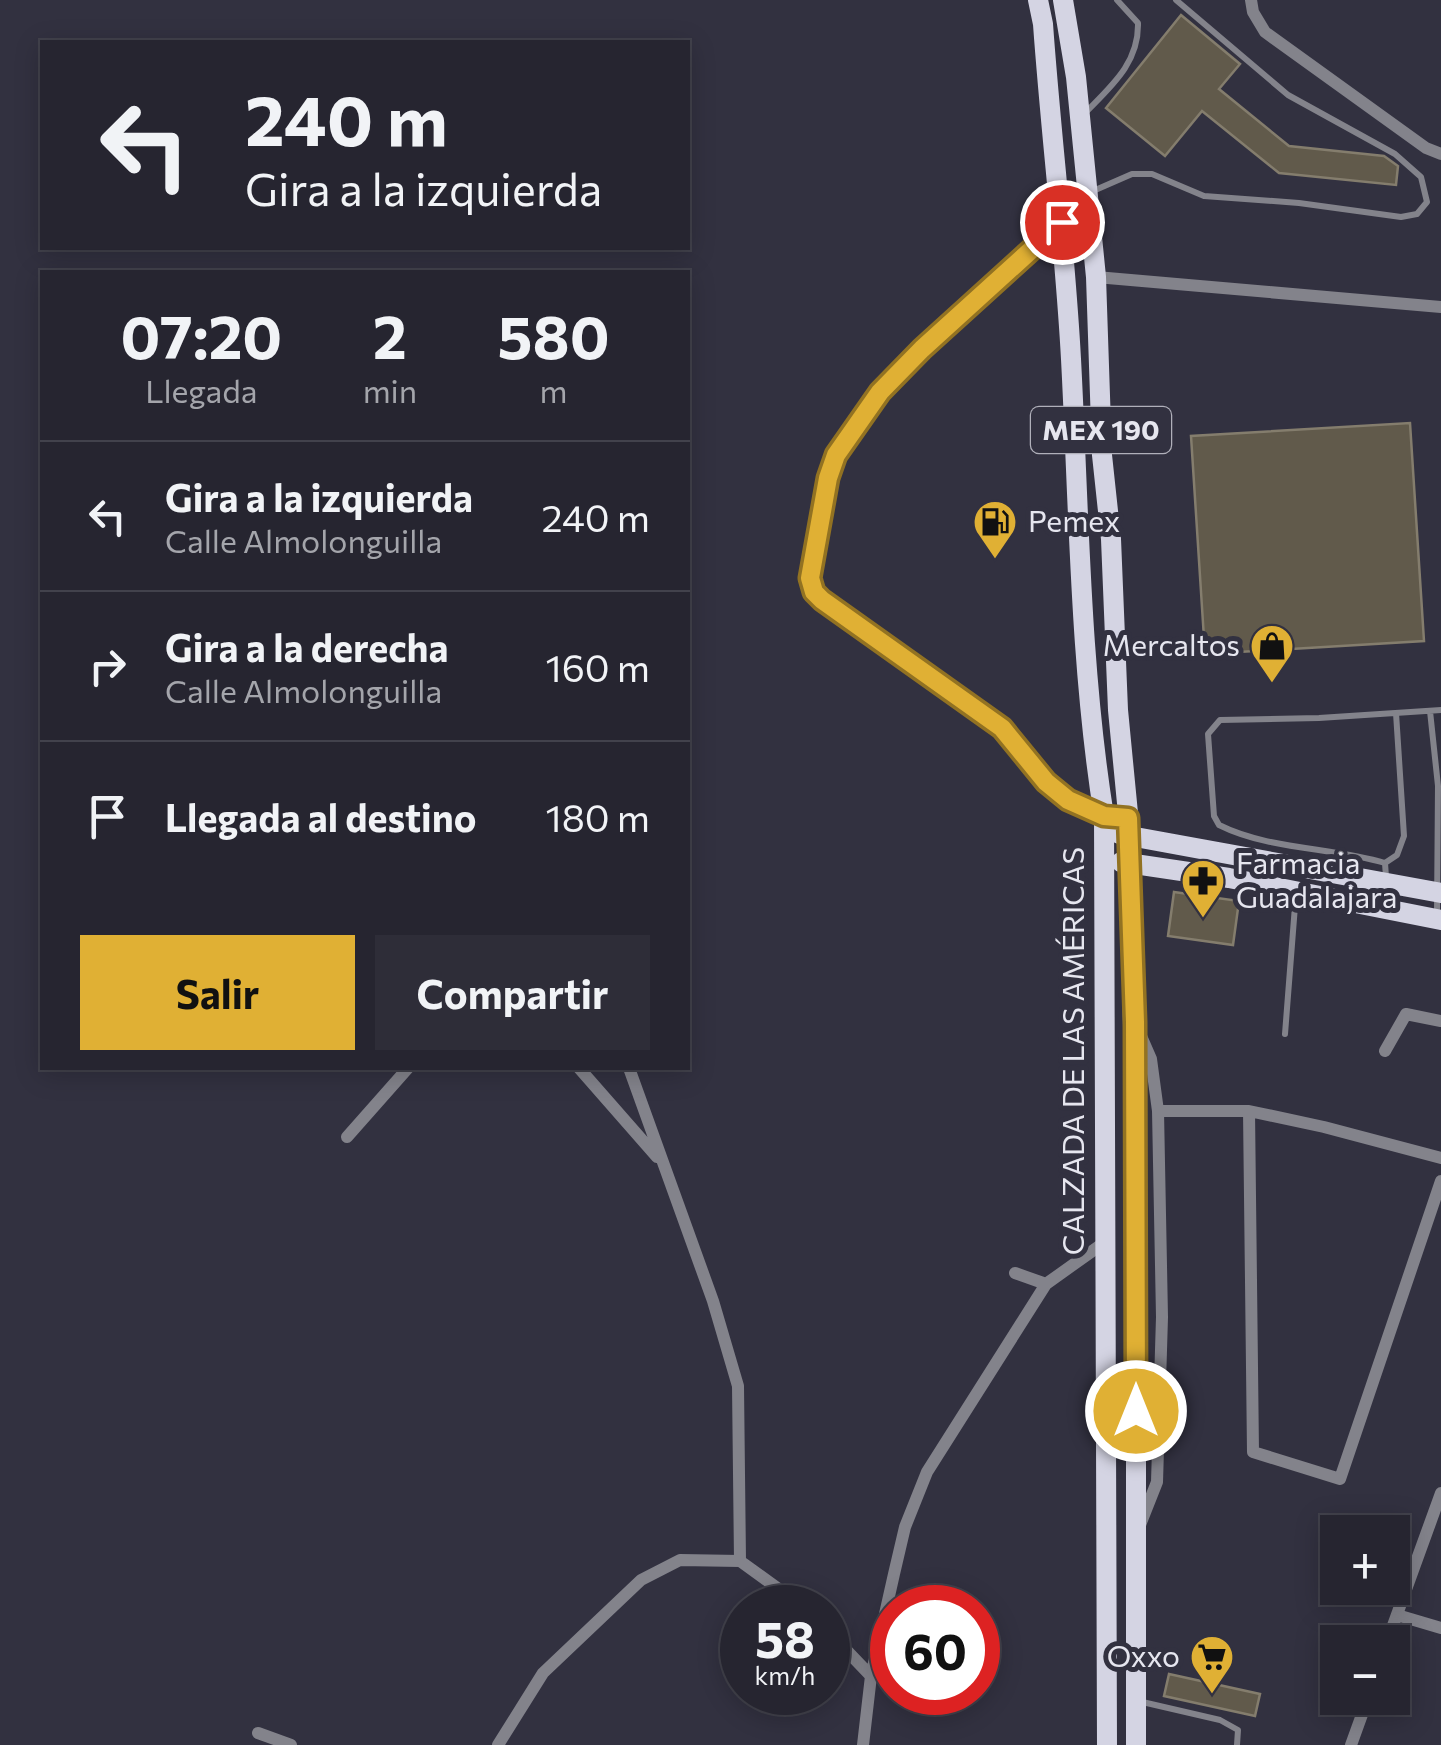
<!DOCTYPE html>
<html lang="es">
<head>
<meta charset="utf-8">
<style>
	body { margin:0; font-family:Commissioner,sans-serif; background:#2e2d38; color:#f1f3f6; height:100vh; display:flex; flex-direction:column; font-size:38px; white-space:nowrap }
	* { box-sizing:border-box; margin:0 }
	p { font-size:32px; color:#a4a5ab }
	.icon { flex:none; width:55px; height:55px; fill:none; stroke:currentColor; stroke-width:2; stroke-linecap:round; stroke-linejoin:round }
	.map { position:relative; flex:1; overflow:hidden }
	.details { position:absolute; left:40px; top:270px; width:650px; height:800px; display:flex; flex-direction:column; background:#262530; border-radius:0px; box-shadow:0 5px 25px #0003,0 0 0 2px #42424c }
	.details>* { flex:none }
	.guide { position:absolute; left:40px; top:40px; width:650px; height:210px; border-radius:0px; box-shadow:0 5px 25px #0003,0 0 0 2px #42424c; background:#262530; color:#f1f3f6; overflow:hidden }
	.controls { position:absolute; left:1320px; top:1515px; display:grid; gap:20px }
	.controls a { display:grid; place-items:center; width:90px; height:90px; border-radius:0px; background:#262530; box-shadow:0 5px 25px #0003,0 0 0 2px #42424c; font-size:50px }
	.speed { position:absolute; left:720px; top:1585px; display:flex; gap:20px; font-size:50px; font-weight:700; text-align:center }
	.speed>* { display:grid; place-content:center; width:130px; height:130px; border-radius:50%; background:#262530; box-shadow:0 5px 25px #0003,0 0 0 2px #42424c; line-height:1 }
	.speed small { font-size:25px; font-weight:400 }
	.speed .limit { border:15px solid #d22; background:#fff; color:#111 }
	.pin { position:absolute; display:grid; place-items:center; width:85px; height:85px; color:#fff; margin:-42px; border:5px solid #fff; border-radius:50%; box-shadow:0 2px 10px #0007 }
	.me { position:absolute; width:110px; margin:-55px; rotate:0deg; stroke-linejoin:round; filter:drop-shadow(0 0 8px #0008) }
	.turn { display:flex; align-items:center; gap:35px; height:210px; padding:0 40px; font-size:45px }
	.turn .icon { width:130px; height:130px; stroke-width:2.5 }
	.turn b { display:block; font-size:70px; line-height:85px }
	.eta { display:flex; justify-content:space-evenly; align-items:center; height:170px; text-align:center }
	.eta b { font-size:60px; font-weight:700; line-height:70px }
	.action { display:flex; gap:20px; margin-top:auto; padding:20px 40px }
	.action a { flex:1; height:115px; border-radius:0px; background:#e0b034; color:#111; font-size:40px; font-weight:700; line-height:115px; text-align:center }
	.action a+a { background:#2e2d38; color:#f1f3f6 }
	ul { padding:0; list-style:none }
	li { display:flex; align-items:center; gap:30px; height:150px; padding:0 40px; border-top:2px solid #42424c }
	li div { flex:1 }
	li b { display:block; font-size:38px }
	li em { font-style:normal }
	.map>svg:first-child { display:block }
	.building { fill:#615a4b; stroke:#847d6d; stroke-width:2.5 }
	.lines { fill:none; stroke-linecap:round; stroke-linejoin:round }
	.service { stroke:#83838b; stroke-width:6 }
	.minor { stroke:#83838b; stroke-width:12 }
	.primary { stroke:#d4d4e3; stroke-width:20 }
	.route-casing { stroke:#927222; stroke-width:25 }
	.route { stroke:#e0b034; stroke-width:18 }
	.labels { text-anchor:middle; stroke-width:10; stroke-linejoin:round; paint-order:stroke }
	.shield { fill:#323140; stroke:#b0b0ba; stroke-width:2.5 }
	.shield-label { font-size:28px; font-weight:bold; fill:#e6e6ef }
	.poi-label { font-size:30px; fill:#e6e6ef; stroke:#323140; text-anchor:start }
	.street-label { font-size:30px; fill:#e6e6ef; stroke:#323140 }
</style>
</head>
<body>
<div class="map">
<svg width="1441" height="1745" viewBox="0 0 1441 1745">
	<rect width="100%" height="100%" fill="#323140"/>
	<!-- building -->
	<path class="building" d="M1181,15L1240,64L1219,89L1289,146L1384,156L1398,166L1396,185L1279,173L1202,111L1165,156L1106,108Z
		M1410,423L1424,641L1205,654L1191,436Z
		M1174,892L1239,901L1233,945L1168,936Z
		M1169,1674L1260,1694L1255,1716L1164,1696Z"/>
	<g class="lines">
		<!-- service -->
		<path class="service" d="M1083,115C1110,87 1139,64 1138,23L1117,0
			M1093,191L1132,174H1152L1204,196L1299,203L1401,217L1417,214L1427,202L1421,177L1395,154L1288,95L1176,0
			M1430,711L1438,786L1437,913
			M1385,863L1397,855L1404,836L1396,713
			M1386,877L1385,863C1332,847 1269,850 1219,825L1214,816L1208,734L1220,720L1319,718L1441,710
			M1285,1034L1296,893
			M1138,1701L1220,1720L1238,1730L1237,1745"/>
		<!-- minor -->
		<path class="minor" d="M1251,0L1253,12L1265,32L1426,148L1441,154
			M1062,222L922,349L880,392L836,455L828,477L809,578L814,592L822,601L1002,728L1045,782L1068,800L1106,816
			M1096,277L1441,307
			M1137,1027L1151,1059L1158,1111L1162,1317L1157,1482L1140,1525
			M1385,1051L1406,1014L1441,1021
			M579,1068L657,1157
			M629,1068L713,1301L738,1386L740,1561
			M1158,1111H1249L1324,1127L1441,1158
			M1249,1111L1253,1452L1340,1479L1441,1181
			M347,1137L408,1068
			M1015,1273L1046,1284
			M740,1561L805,1608
			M1397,1615L1441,1628
			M828,1631L871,1676
			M1387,1642L1441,1493
			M258,1733L291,1745
			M498,1745L543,1673L641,1580L680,1560L740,1561
			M863,1745L871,1676L894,1574L905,1527L927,1472L1046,1284L1105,1242
			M1351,1745L1368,1698"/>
		<!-- primary -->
		<path class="primary" d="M1038,0L1043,24C1051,136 1065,247 1071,359C1079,510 1080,667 1104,816L1107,1745
			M1063,0L1076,77L1096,277L1102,455L1111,539L1118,710L1130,834L1136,1220V1745
			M1119,834L1441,893
			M1121,862L1229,878L1441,920"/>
	</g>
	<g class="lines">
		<defs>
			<path id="route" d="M1062,222L922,349L880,392L836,455L828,478L810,578L814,592L822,600L1002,728L1046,782L1068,800L1104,816L1128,818L1135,1022L1136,1411"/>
		</defs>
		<!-- route casing -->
		<use href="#route" class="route-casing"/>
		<!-- route -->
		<use href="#route" class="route"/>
	</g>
	<!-- icons -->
	<defs>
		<symbol id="fuel-pin" viewBox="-11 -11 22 30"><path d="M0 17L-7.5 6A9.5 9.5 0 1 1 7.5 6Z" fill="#e0b034" stroke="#323140"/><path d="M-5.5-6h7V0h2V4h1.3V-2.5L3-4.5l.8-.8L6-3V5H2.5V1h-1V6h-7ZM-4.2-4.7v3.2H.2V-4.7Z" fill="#111"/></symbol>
		<symbol id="shop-pin" viewBox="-11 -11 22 30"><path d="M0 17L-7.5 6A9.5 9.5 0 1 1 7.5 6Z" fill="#e0b034" stroke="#323140"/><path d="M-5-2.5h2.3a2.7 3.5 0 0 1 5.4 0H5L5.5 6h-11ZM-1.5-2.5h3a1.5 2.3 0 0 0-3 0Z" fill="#111"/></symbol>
		<symbol id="pharmacy-pin" viewBox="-11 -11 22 30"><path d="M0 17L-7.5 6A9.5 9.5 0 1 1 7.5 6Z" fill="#e0b034" stroke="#323140"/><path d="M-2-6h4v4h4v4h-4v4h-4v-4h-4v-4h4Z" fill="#111"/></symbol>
		<symbol id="supermarket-pin" viewBox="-11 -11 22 30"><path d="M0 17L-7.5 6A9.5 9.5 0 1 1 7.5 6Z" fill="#e0b034" stroke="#323140"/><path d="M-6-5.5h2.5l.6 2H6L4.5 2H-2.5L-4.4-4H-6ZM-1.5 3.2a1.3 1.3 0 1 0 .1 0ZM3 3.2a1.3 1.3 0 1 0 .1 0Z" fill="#111"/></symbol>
	</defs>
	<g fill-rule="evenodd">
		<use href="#fuel-pin" x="970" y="497" width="50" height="68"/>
		<use href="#shop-pin" x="1247" y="621" width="50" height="68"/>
		<use href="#pharmacy-pin" x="1178" y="856" width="50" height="68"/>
		<use href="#supermarket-pin" x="1187" y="1632" width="50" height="68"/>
	</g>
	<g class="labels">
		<!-- shield labels -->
		<rect class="shield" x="1031" y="407" width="140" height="46" rx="8"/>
		<g class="shield-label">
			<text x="1101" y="440">MEX 190</text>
		</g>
		<!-- poi labels -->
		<g class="poi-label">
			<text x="1028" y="532">Pemex</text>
			<text x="1240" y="656" text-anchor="end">Mercaltos</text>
			<text x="1236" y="874">Farmacia<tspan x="1236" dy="34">Guadalajara</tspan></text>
			<text x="1180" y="1667" text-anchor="end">Oxxo</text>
		</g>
		<!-- street labels -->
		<g class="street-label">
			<text transform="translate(1074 1051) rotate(-90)" y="10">CALZADA DE LAS AMÉRICAS</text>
		</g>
	</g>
</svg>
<div class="controls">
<a>+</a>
<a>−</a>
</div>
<div class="speed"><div>58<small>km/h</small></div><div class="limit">60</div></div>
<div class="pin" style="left:1062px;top:222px;background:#d93025"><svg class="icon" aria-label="arrive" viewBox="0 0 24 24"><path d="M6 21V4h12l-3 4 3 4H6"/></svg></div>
<svg class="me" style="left:1136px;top:1411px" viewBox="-20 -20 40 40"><circle r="17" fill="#e0b034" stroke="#fff" stroke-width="3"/><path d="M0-11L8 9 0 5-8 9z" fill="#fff"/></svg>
<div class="guide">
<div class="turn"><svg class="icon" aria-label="left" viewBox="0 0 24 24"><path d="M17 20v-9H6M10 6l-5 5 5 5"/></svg><div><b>240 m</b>Gira a la izquierda</div></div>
</div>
<section class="details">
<div class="eta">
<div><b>07:20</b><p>Llegada</p></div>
<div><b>2</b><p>min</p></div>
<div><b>580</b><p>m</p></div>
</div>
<ul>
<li><svg class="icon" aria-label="left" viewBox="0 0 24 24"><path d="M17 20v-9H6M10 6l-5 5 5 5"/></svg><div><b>Gira a la izquierda</b><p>Calle Almolonguilla</p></div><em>240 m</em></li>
<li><svg class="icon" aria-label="right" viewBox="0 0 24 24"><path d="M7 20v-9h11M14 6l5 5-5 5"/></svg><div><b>Gira a la derecha</b><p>Calle Almolonguilla</p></div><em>160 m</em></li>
<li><svg class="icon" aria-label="arrive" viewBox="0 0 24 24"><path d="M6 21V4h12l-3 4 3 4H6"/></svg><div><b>Llegada al destino</b></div><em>180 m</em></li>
</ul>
<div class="action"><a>Salir</a><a>Compartir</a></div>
</section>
</div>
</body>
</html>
